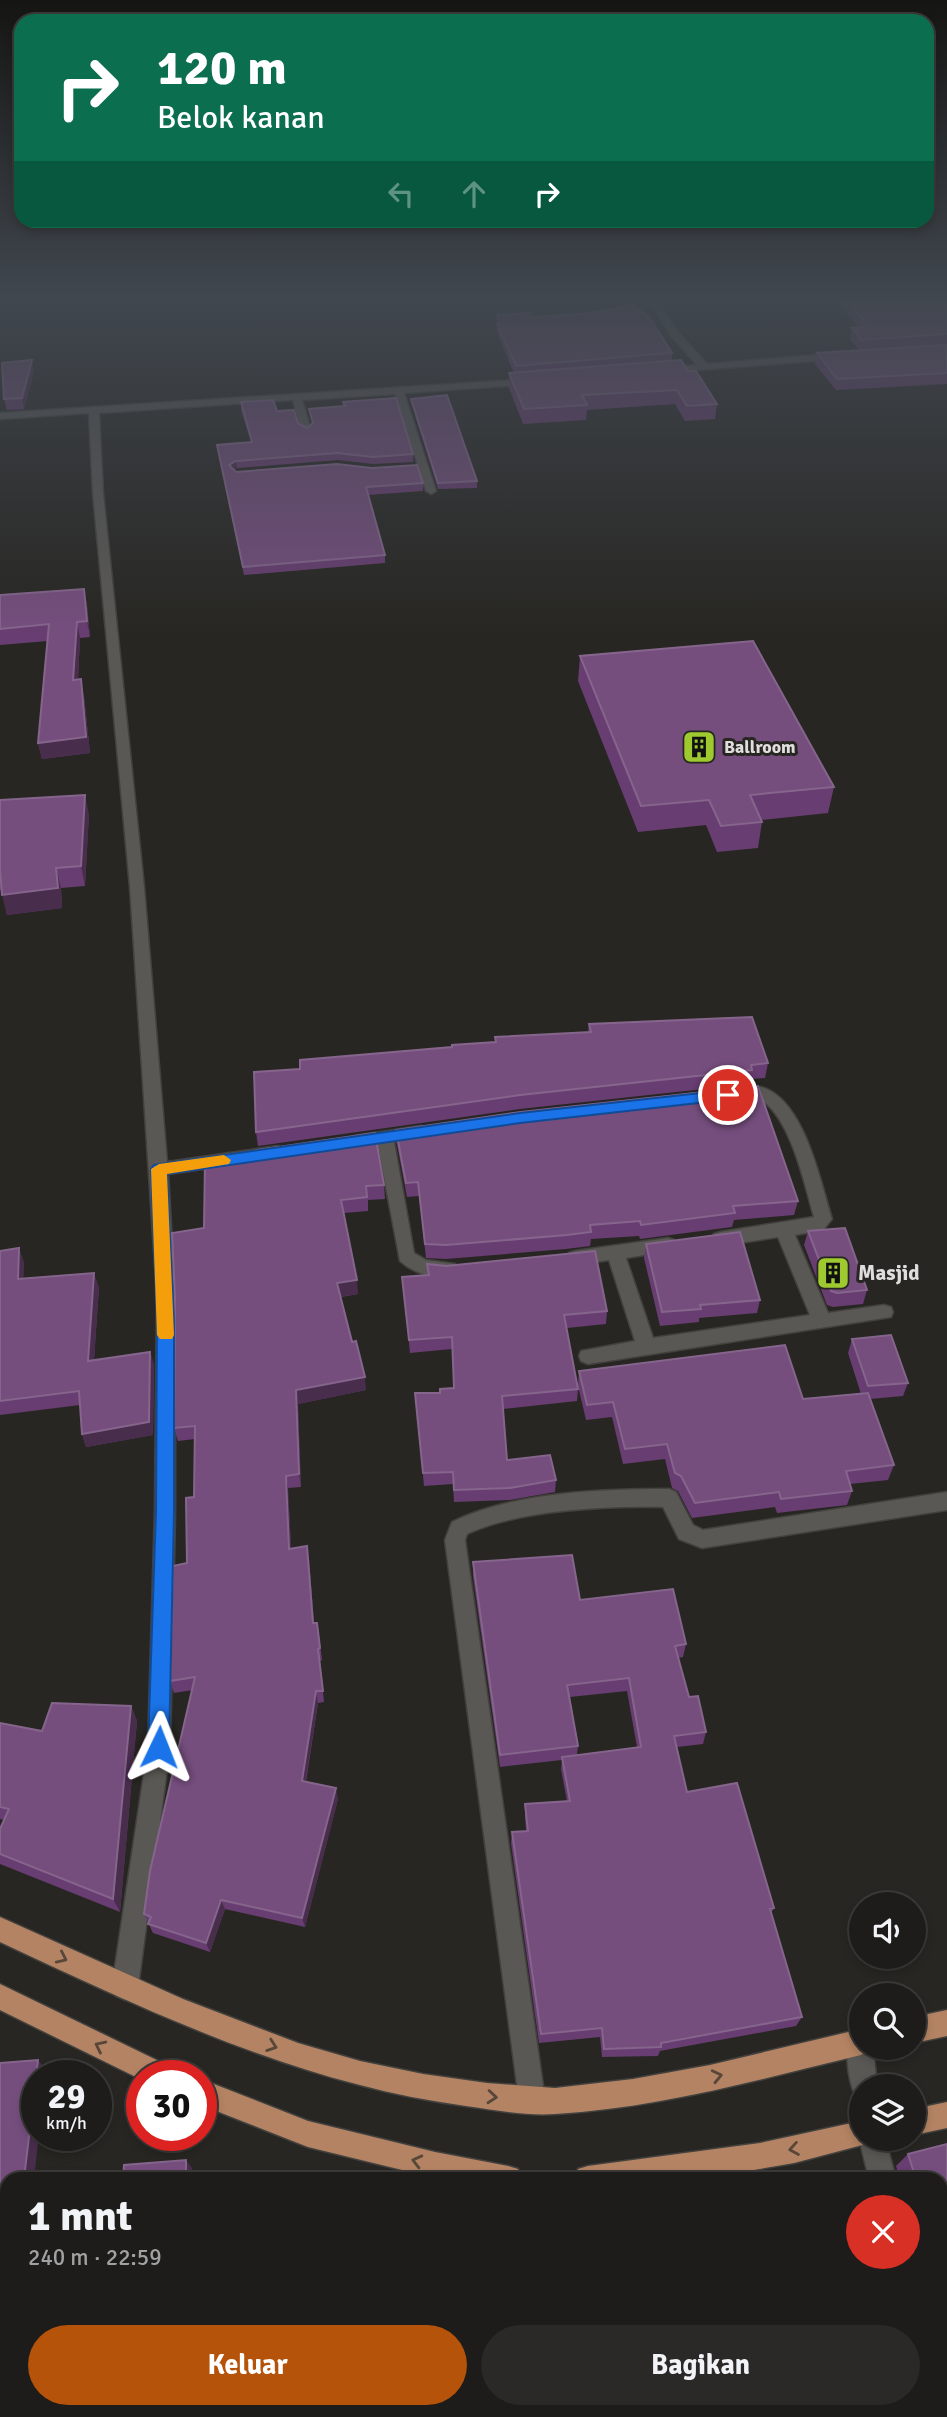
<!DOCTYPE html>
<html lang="id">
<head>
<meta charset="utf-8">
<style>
	body { margin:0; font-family:Signika,sans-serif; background:#2a2927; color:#f1f3f6; height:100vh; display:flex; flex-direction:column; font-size:26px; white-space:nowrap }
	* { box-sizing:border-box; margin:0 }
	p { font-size:23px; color:#a0a1a2 }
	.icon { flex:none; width:38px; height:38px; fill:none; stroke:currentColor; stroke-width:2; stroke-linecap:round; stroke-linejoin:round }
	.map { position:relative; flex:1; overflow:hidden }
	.side { position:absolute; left:0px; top:2172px; width:948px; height:247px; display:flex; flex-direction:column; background:#1d1c1a; border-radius:21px 21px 0 0; box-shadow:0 4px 10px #0003,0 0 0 2px #3b3a39 }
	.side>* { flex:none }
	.banner { position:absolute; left:14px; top:14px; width:920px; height:214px; border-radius:21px; box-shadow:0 4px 10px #0003,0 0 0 2px #3b3a39; background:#0b6e4f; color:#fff; overflow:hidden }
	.controls { position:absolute; left:849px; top:1892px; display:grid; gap:14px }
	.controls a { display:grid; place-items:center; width:77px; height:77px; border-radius:50%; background:#1d1c1a; box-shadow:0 4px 10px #0003,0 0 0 2px #3b3a39; font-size:35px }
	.speed { position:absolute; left:21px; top:2060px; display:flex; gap:14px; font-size:35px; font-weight:700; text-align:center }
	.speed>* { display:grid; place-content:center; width:91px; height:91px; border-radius:50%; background:#1d1c1a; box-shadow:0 4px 10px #0003,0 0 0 2px #3b3a39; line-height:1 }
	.speed small { font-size:18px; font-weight:400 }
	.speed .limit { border:10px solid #d22; background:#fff; color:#111 }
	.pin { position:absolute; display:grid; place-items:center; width:60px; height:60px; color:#fff; margin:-30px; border:4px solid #fff; border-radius:50%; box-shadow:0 2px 7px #0007 }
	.me { position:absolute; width:77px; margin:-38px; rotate:2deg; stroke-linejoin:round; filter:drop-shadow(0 0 5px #0008) }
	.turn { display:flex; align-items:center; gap:24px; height:147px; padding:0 28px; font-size:32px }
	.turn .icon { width:91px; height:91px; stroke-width:2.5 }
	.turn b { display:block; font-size:49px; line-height:60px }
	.lanes { display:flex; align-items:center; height:66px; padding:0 28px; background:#0003; justify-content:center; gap:35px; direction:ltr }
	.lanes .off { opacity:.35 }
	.round { display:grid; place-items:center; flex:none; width:74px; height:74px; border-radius:37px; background:#2a2927 }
	.headline { display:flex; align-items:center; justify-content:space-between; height:119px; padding:0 28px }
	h1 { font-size:42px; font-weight:700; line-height:52px }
	.primary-button { display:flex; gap:14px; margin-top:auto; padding:14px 28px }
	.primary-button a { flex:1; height:80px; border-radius:42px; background:#b45309; color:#fff; font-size:28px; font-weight:700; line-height:80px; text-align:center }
	.primary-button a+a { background:#2a2927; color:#f1f3f6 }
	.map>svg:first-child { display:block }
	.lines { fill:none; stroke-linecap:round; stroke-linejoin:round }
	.minor-casing { stroke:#42413e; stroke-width:3 }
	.primary-casing { stroke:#42413e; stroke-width:3 }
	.minor { fill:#5a5854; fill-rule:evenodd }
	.primary { fill:#b38363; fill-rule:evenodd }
	.wall { fill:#683d71; fill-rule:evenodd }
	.shaded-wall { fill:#492d4d }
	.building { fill:#754e7d; stroke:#85658c; stroke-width:2 }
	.oneway { stroke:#584739 }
	.route { fill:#1a73e8; stroke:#114b97; stroke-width:2 }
	.slow { fill:#f59e0b }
	.labels { text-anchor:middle; stroke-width:6; stroke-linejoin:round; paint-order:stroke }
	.far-poi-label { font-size:18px; font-weight:bold; fill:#dfdedc; stroke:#272622; text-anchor:start }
	.poi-label { font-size:21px; font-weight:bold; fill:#dfdedc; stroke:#272622; text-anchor:start }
</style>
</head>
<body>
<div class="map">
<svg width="947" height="2417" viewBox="0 0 947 2417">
	<rect width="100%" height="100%" fill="#272622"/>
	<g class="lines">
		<defs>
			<path id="minor" d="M701,295L696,301L660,304L678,332L707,364L838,353L843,356L838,359L660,373V369L663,368L697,365L671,336L650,302Z
				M531,379L536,382L534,384L404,393L436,491L431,494L426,491L395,394L302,400L311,430L306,433L301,430L293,400L99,413L103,493L144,887L167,1162L278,1146L286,1152L278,1158L168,1174L175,1295V1511L170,1747L138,1987L134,1996L125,2000L116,1996L112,1987L148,1747L155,1511L157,1295L130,887L93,493L89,413L0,419V413Z
				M761,1087C804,1099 820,1180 832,1219L823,1230L795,1235L828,1313L884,1305L891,1307L893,1312L891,1317L588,1364L581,1361L579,1356L581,1351L635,1341L609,1260L575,1265L569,1263L566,1258L569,1253L575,1251L668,1238L674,1240L677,1245L674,1250L626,1258L653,1338L810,1315L778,1237L720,1246L714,1244L711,1239L714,1234L720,1232L814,1217C804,1183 791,1118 760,1099L737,1100L729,1094L737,1088Z
				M421,1126L429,1132L427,1136L394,1142L414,1253L426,1260L455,1264L458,1269L455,1274C437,1280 414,1274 400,1261L378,1145L355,1148L347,1142L355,1136Z
				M669,1489L676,1492L693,1525L703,1530L947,1492V1510L702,1548L679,1539L663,1507C608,1506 517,1510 467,1534L465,1540L545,2100L541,2109L532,2113L523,2109L519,2100L445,1540L452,1522C514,1492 601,1489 669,1489Z
				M860,2030L861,2048H873L877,2086H861V2098L855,2095C848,2079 844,2051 851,2034Z
				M861,2133V2138H885L896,2179H869L859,2138Z
				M942,2364L947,2366V2412L942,2409Z"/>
			<path id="primary" d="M0,1917L183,1999L298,2043L360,2061L423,2074L487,2083L555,2088L633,2079L710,2065L861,2029V2048H872L861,2055C761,2079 659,2108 555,2114C526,2116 495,2110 466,2106C300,2084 150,2012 0,1942Z
				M0,1984L171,2067L175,2076H142V2080L0,2010Z
				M947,2010V2036L914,2043V2017Z
				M201,2079L308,2121L435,2152L508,2166L518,2169L521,2179L435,2178L308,2147L201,2105Z
				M947,2102V2128L914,2135V2109Z
				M861,2121V2138H872L870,2143L794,2163L701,2179H575L578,2169L588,2166L760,2143Z"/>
		</defs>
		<!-- minor casing -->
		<use href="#minor" class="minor-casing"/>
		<!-- primary casing -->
		<use href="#primary" class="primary-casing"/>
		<!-- minor -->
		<use href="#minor" class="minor"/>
		<!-- primary -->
		<use href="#primary" class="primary"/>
	</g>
	<!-- wall -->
	<path class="wall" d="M832,295H947V384L836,390L815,364L817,353L859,350L850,339L852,328H859Z
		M497,315L531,317L672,353V360L688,371L717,404L715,419L685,421L675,404L587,410L586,420L523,424L509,388V373H514L497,333Z
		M34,371L24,409L7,410L4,399Z
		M411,399L477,481V488L438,489L412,405Z
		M241,402L277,411L307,428L312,424L309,409L343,406V402L413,454V462L373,464L338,460L237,468L234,470L236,472L423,483V491L368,495L385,555V563L244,575L217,445L251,442L241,410Z
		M84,589L87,605L90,637L80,638L78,680L84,696L90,753L42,759L38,743L48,641L0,645V595Z
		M580,656L834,787L828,813L761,820L762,822L758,848L717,852L706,825L638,832L578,681Z
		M0,800L89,814L85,886L61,888L62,908L7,915L2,890H0Z
		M589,1024L768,1063L765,1078L751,1079L750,1084L520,1109L258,1146L256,1132L300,1069L495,1042V1037L588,1032Z
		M396,1130L798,1201L794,1215L734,1220L732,1227L640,1239L639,1236L591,1239L590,1246L566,1249L446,1259L426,1258L419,1196L407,1197L397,1144Z
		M257,1157L384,1185L385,1199L368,1200V1211L344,1213L358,1294L341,1297L366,1390L298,1404L301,1487L288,1488L291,1548L309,1559L314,1623L319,1635L322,1660L320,1661L324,1702L318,1703L306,1782L338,1799L305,1927L225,1909L210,1952L153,1933L144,1914L193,1690L174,1693L170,1681L187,1563L194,1497L195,1439L178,1441L174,1428L204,1228Z
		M808,1231L867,1290L863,1304L833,1307L827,1305L804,1245Z
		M646,1244L760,1300L757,1313L699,1318V1322L660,1326L644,1258Z
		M0,1251L24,1262L23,1279L99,1287L94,1360L150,1352L154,1365L153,1435L86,1447L82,1434L80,1405L0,1415Z
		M427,1264L607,1311L606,1324L567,1328L578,1389L577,1401L503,1409L507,1460L556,1480L555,1492L510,1500L454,1502L453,1484L424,1486L415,1393H440L454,1388L452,1349L410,1353L402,1277L428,1275Z
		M852,1339L908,1383L903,1396L870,1399L894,1465L888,1480L850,1484L852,1491L847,1505L777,1513L775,1507L692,1518L678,1491L672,1488L665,1459L623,1464L612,1417L586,1420L578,1386L579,1371L803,1399L861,1394L848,1353Z
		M473,1562L580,1600L686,1644L683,1657L678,1658L689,1697L706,1732L703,1744L677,1747L687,1792L774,1908L771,1913L802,2017L796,2026L660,2051L658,2056L602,2057L600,2037L539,2043L511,1843L512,1832L526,1831L525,1816V1804L567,1801L561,1769L562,1760L500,1767L473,1576ZM627,1691L637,1747L577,1755L578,1746L570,1697Z
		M131,1706L137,1721L120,1912L0,1864V1829L4,1820L0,1819V1723L42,1731Z
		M947,2144V2319L942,2302V2179H900L896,2166L908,2154Z
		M681,2412H797L798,2417H682Z"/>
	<!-- shaded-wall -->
	<path class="shaded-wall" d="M32,360L34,371L24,409L22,398Z
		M236,461L237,468L230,473L229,465Z
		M84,589L87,605L90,637L87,621Z
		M77,622L80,638L77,697L73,680Z
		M81,679L84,696L90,753L42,759L38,743Z
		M85,795L89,814L85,886L81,866Z
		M56,868L61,888L62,908L7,915L2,895Z
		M19,1248L24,1262L23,1293L18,1279Z
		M94,1273L99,1287L93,1375L88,1361Z
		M357,1280L358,1294L339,1297L337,1283Z
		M150,1352L154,1365L153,1435L86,1447L82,1434Z
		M365,1377L366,1390L298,1404L301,1487L299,1474L296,1390Z
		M286,1476L288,1488L292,1561L289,1549Z
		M307,1546L309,1559L315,1635L313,1623Z
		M316,1691L318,1703L304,1791L302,1781Z
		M131,1706L137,1721L120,1912L113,1899Z
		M336,1788L338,1799L305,1927L302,1918Z
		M221,1900L225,1909L210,1952L206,1943Z
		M38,2060L46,2070V2076H37V2135H39L34,2179H24Z
		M186,2160L192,2168V2179H186Z"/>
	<!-- building -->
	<path class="building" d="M843,295H947V334L861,340L852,328L869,327Z
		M633,305L650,318L672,353L516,366L497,324H500L497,315L530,313L531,317L581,314Z
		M947,345V373L837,379L817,353Z
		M32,360L22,398L4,399L2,363Z
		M681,360L688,371H696L717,404L687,406L677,390L582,395L587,405L524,409L509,373Z
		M447,395L477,481L438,483L411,399Z
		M396,398L413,454L373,457L337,453L236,461L229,465L236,472L337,464L372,468L417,465L423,483L366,487L385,555L243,567L217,445L252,442L241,402L273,400L277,411L294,410L298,423L307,428L313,423L309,409L345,406L343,402Z
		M84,589L87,621L77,622L73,680L81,679L86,737L38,743L49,624L0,629V595Z
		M753,641L834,787L750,795L762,822L721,826L709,800L641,806L580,656Z
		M85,795L81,866L56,868L58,888L2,895L0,870V800Z
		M752,1017L768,1063L751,1065L752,1070L520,1095L256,1132L254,1072L300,1069V1060L452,1047V1045L496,1042L495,1037L591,1032L589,1024Z
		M758,1086L798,1201L733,1206L735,1213L641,1225L640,1221L590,1225L591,1232L567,1235L446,1245L425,1244L418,1182L406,1183L396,1130L521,1112Z
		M375,1133L384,1185L366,1186L367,1197L341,1200L357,1280L337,1283L352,1342L356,1341L365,1377L296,1390L299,1474L286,1476L289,1549L307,1546L313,1623H317L320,1648L318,1649L323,1691H316L302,1781L336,1788L302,1918L221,1900L206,1943L148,1924L151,1917L144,1914L150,1871L195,1677L170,1681L173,1566L187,1563L186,1498L194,1497L195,1426L174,1428L175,1297L172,1233L204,1228L205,1161L257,1157V1150Z
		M845,1228L867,1290L837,1293L831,1291L808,1231Z
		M740,1232L760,1300L700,1305L701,1309L662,1312L646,1244Z
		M19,1248L18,1279L94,1273L88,1361L150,1352L149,1422L82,1434L79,1391L0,1401V1251Z
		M595,1251L607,1311L564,1315L578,1389L502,1396L507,1460L550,1455L556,1480L510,1488L454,1490L453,1472L423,1473L415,1393H440V1389L454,1388L452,1337L409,1340L402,1277L429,1275L427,1264L446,1266Z
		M891,1335L908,1383L868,1386L852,1339Z
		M785,1345L803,1399L868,1393L894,1465L846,1471L852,1491L781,1499L779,1492L695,1503L681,1476L675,1473L667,1444L625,1449L613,1402L587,1405L579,1371Z
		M572,1555L580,1600L673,1589L686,1644L675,1646L689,1697L698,1696L706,1732L674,1736L687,1792L737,1783L774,1908L770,1909L802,2017L661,2043V2047L604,2049L602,2028L541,2034L512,1832L528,1831L525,1804L570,1801L562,1757L641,1747L629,1678L567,1685L578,1746L500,1755L473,1562Z
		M52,1703L131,1706L113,1899L0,1854V1829L9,1809L0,1807V1723L42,1731Z
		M38,2060L24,2179H7V2412H624L625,2417H0V2063Z
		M947,2144V2268L942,2252V2179H916L908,2154Z
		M186,2160V2179H123L124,2165Z
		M687,2412H797L798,2417H689Z"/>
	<!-- one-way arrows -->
	<defs><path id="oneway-chevron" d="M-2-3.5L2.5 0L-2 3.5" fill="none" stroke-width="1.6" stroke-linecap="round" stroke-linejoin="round" transform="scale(1.75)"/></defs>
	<g class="oneway">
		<use href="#oneway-chevron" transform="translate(62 1958) rotate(25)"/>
		<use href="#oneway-chevron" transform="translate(100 2046) rotate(-154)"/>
		<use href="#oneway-chevron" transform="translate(272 2046) rotate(19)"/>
		<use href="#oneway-chevron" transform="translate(717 2076) rotate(-13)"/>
		<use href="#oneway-chevron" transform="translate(492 2097) rotate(5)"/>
		<use href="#oneway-chevron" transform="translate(794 2149) rotate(170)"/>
		<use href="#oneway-chevron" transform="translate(417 2161) rotate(-166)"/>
	</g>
	<!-- sky -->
	<linearGradient id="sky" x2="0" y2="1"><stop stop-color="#151513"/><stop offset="0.47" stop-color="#41474f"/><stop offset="1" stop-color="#41474f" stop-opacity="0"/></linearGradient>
	<rect width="947" height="633" fill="url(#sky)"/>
	<!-- route -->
	<path class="route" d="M728,1090L736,1095L734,1099L520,1123L167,1174L174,1322V1511L169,1747L166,1754L159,1757L151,1754L148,1747L156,1511L157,1322L151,1169L154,1165L520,1113Z"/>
	<!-- slow -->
	<path class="slow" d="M224,1155L231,1160L229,1164L167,1174L174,1335L172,1339H160L157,1335L151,1169L159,1164Z"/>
	<!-- icons -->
	<defs>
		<symbol id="building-square" viewBox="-11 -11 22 22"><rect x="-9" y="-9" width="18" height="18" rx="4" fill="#9eca2f" stroke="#272622"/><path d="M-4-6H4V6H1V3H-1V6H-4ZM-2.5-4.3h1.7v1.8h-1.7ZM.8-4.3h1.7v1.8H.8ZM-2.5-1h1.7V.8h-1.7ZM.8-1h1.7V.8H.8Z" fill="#111"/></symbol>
	</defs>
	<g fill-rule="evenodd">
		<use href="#building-square" x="680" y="728" width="38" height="38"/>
		<use href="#building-square" x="814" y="1254" width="38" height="38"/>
	</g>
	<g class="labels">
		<!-- far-poi labels -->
		<g class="far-poi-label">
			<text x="724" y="753">Ballroom</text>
		</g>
		<!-- poi labels -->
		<g class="poi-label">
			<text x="858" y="1280">Masjid</text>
		</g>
	</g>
</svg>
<div class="controls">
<a><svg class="icon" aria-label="sound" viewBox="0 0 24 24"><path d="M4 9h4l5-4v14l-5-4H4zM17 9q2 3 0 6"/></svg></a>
<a><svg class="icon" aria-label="search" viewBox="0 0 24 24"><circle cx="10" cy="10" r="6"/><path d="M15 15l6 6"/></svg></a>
<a><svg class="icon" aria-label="layers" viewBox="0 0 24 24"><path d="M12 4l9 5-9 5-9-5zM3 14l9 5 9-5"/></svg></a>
</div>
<div class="speed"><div>29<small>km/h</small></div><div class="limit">30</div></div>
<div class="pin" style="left:728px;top:1095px;background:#d93025"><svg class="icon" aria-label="arrive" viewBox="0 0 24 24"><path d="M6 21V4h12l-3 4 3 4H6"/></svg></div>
<svg class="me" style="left:159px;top:1747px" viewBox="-20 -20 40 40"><path d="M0-17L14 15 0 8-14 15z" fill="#1a73e8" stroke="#fff" stroke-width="4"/></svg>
<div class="banner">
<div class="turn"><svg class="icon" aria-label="right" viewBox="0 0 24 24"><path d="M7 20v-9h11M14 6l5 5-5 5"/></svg><div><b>120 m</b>Belok kanan</div></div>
<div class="lanes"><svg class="icon off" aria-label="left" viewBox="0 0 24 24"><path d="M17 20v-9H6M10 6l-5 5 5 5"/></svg><svg class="icon off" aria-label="ahead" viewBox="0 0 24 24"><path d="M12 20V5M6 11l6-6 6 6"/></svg><svg class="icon" aria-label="right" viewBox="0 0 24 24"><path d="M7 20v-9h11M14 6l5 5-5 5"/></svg></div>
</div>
<section class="side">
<div class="headline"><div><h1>1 mnt</h1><p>240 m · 22:59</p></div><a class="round" style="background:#d93025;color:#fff"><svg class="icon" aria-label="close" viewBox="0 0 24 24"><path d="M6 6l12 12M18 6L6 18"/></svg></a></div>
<div class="primary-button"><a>Keluar</a><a>Bagikan</a></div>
</section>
</div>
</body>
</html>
